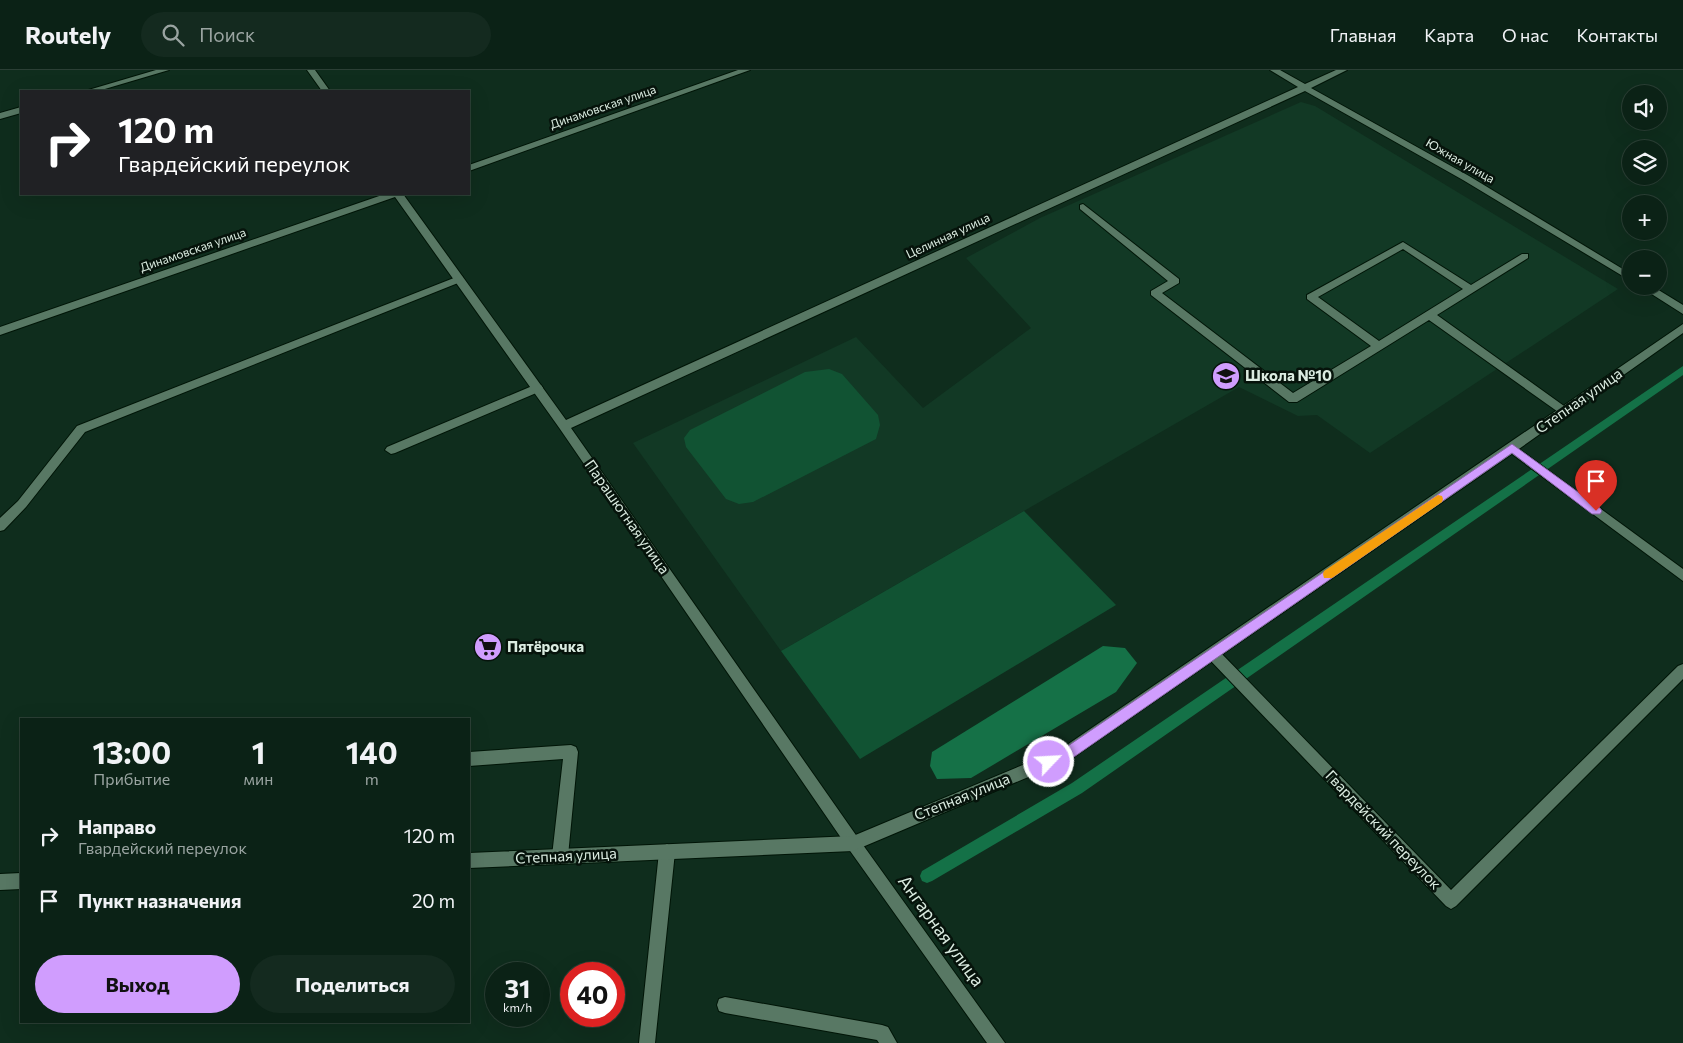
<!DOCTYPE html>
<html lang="ru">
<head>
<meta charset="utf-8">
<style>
	body { margin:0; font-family:Commissioner,sans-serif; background:#142a1f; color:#f1f3f6; height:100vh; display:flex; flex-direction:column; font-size:19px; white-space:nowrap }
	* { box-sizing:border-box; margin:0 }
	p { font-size:16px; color:#9aa4a1 }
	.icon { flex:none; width:28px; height:28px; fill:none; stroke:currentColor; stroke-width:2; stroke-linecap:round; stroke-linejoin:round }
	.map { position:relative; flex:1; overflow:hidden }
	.sheet { position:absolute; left:20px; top:648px; width:450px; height:305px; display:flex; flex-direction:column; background:#0b2216; border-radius:0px; box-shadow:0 5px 20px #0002,0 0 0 1px #2b3f35 }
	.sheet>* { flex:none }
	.hud { position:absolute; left:20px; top:20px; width:450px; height:105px; border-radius:0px; box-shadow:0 5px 20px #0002,0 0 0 1px #2b3f35; background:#202124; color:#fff; overflow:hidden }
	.tools { position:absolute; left:1622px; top:15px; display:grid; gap:10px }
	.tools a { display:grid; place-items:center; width:45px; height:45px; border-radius:50%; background:#0b2216; box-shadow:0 5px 20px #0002,0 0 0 1px #2b3f35; font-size:25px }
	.speed { position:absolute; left:485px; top:892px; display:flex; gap:10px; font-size:25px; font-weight:700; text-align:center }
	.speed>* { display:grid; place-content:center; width:65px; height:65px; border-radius:50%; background:#0b2216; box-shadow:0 5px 20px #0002,0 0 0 1px #2b3f35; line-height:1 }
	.speed small { font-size:12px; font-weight:400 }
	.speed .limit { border:8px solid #d22; background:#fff; color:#111 }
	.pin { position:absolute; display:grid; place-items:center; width:42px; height:42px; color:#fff; margin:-51px -21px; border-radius:50% 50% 50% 0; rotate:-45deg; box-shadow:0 0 5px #0007 }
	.pin .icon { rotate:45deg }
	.me { position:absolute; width:55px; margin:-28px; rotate:65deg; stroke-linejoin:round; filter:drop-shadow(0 0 4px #0008) }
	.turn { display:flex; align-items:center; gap:18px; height:105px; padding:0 15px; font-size:22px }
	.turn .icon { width:65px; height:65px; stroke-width:2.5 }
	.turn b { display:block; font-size:35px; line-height:42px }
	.eta { display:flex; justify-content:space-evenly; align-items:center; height:85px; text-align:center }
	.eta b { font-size:30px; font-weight:700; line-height:35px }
	.action { display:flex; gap:10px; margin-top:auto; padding:10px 15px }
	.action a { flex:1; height:58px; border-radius:30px; background:#d09dfe; color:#111; font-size:20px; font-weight:700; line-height:58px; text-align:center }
	.action a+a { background:#142a1f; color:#f1f3f6 }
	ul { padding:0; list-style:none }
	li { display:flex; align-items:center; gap:15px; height:65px; padding:0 15px }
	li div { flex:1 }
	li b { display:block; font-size:19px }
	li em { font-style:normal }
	header { display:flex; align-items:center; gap:30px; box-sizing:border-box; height:70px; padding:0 25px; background:#0b2216; border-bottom:1px solid #2b3f35 }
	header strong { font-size:24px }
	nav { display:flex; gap:28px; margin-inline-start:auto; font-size:18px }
	.search { width:350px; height:45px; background:#142a1f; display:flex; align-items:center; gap:12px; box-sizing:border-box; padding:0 18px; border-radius:28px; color:#9aa4a1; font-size:19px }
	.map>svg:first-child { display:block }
	.built { fill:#123925 }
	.green { fill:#115333 }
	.forest { fill:#157147 }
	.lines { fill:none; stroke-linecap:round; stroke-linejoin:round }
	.stream { fill:#147147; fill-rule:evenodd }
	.lane-casing { stroke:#001507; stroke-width:2 }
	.street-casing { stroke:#001507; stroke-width:2 }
	.secondary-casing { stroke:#001507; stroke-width:2 }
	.lane { fill:#587864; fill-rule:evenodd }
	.street { fill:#587864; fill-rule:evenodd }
	.secondary { fill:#587864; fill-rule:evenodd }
	.route { fill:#d09dfe; stroke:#8766a5 }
	.slow { fill:#f59e0b }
	.labels { text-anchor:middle; stroke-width:5; stroke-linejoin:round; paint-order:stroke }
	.far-street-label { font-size:12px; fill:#dbece1; stroke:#06130b }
	.poi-label { font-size:15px; font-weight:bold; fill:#dbece1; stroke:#06130b; text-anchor:start }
	.street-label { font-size:15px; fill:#dbece1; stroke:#06130b }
	.near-street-label { font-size:18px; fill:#dbece1; stroke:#06130b }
</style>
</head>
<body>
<header>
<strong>Routely</strong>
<div class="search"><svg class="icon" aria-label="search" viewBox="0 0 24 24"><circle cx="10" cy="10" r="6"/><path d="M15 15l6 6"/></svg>Поиск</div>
<nav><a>Главная</a><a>Карта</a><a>О нас</a><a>Контакты</a></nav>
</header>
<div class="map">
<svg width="1683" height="973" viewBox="0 0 1683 973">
	<rect width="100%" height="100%" fill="#0f2d1d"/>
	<!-- built -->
	<path class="built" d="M1301,32L1315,36L1618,219L1370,383L1317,345L1298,346L1239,317L781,581L633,373L856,267L923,338L1031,258L966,188L1040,148Z"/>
	<!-- green -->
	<path class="green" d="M829,299L842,304L878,345L880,355L876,369L753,432L739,434L726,429L686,377L684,368L690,360L805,302Z
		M1024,441L1116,535L860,689L781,581Z"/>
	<!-- forest -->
	<path class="forest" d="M1103,576L1125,578L1137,593L1116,622L971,708L937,709L930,696L932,682Z"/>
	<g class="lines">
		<!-- stream -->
		<path class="stream" d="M1683,296V305L1082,723L932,811L927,813L922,811L920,806L922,801L1072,713Z"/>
		<defs>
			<path id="lane" d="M1083,134L1179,209V213L1162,223L1293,323L1371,276L1307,229V225L1403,172L1471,215L1522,184H1528V188L1437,245L1571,341L1565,345L1561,344L1429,250L1297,332H1289L1151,225V221L1168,211L1080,139V135ZM1403,179L1463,219L1379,271L1318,227Z
				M459,206L463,207V211L85,362L26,437L4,460L0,461V448L18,431L77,356Z
				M537,314L541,315L543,318L541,321L395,383L391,384L385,380L387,377Z
				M1512,374L1683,499V511L1508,381L1506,378Z
				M1213,578L1218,580L1451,820L1678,596L1683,594V609L1456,836L1451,839L1446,836L1208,588L1206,584L1208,580Z
				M571,675L576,677L578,682L568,786L565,791L560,794L555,791L552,786L563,689L469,696V682Z
				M725,927L882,955L888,957L897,973H879L877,970L725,943L719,941L717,935L719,929Z"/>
			<path id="street" d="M156,0H169L98,21H85Z
				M307,0H315L330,21H322Z
				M738,0H750L469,101V95Z
				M1270,0H1280L1305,14L1336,0H1347L1311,18L1469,106L1631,204V211L1463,110L1305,21L571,358L858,768L1005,973H987L848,778L560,359L395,127L0,265V257L385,124H403L566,350L1298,17Z
				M21,37V43L0,49V43Z
				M1639,216H1652L1683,235V244Z
				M667,774L672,777L675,782L655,973H639L659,782L662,777Z"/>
			<path id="secondary" d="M1683,254V263L1516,381L1071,689L853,781L469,798V783L853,766L1061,679Z
				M21,803V819L0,820V804Z"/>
		</defs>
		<!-- lane casing -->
		<use href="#lane" class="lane-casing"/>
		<!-- street casing -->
		<use href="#street" class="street-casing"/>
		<!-- secondary casing -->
		<use href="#secondary" class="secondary-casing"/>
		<!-- lane -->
		<use href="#lane" class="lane"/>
		<!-- street -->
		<use href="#street" class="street"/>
		<!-- secondary -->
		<use href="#secondary" class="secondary"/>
	</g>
	<!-- route -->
	<path class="route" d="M1512,374L1600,438L1602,441L1600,444H1592L1512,383L1071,689L1049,698L1044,696L1042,692L1044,687L1062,680Z"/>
	<!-- slow -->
	<path class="slow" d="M1438,425L1442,426L1443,429L1442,432L1332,508H1324L1323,504L1324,501Z"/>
	<!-- icons -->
	<defs>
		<symbol id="school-disc" viewBox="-11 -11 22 22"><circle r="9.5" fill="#d09dfe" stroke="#06130b"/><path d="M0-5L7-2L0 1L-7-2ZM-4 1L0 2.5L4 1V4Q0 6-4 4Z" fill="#111"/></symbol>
		<symbol id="supermarket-disc" viewBox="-11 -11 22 22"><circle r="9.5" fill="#d09dfe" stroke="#06130b"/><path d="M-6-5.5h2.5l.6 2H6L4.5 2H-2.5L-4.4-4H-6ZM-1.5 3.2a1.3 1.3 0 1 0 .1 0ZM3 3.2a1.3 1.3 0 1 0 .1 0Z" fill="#111"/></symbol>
	</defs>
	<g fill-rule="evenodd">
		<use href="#school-disc" x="1210" y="290" width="32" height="32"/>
		<use href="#supermarket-disc" x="472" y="561" width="32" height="32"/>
	</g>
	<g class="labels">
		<!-- far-street labels -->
		<g class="far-street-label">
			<text transform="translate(603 37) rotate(-19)" y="4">Динамовская улица</text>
			<text transform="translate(1460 91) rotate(30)" y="4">Южная улица</text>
			<text transform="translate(948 166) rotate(-25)" y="4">Целинная улица</text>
			<text transform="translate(193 180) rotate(-19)" y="4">Динамовская улица</text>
		</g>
		<!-- poi labels -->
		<g class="poi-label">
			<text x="1245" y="311">Школа №10</text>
			<text x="507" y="582">Пятёрочка</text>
		</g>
		<!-- street labels -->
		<g class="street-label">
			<text transform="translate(1579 331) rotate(-35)" y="5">Степная улица</text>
			<text transform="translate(627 447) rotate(55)" y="5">Парашютная улица</text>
			<text transform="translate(962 727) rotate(-22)" y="5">Степная улица</text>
			<text transform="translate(1383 760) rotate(46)" y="5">Гвардейский переулок</text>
			<text transform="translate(566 786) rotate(-3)" y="5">Степная улица</text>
		</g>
		<!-- near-street labels -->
		<g class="near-street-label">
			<text transform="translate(941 861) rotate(54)" y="6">Ангарная улица</text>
		</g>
	</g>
</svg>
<div class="tools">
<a><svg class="icon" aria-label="sound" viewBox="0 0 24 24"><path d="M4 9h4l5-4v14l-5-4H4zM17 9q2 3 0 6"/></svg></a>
<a><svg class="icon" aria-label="layers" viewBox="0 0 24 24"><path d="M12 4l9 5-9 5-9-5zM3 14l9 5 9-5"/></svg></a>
<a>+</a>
<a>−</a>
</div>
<div class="speed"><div>31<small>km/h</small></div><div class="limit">40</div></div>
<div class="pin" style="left:1596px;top:441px;background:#d93025"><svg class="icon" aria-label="arrive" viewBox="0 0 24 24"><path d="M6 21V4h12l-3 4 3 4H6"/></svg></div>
<svg class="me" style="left:1049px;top:692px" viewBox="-20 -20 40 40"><circle r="17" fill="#d09dfe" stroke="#fff" stroke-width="3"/><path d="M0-11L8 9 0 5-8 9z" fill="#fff"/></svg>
<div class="hud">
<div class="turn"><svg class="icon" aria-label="right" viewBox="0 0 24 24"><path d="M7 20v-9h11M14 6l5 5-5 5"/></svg><div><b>120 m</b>Гвардейский переулок</div></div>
</div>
<section class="sheet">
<div class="eta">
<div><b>13:00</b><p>Прибытие</p></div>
<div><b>1</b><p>мин</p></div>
<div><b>140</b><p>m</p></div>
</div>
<ul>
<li><svg class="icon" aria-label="right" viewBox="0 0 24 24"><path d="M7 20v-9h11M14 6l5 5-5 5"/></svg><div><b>Направо</b><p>Гвардейский переулок</p></div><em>120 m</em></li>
<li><svg class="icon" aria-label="arrive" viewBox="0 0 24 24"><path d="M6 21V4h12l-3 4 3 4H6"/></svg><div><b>Пункт назначения</b></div><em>20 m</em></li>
</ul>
<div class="action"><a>Выход</a><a>Поделиться</a></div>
</section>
</div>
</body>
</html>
